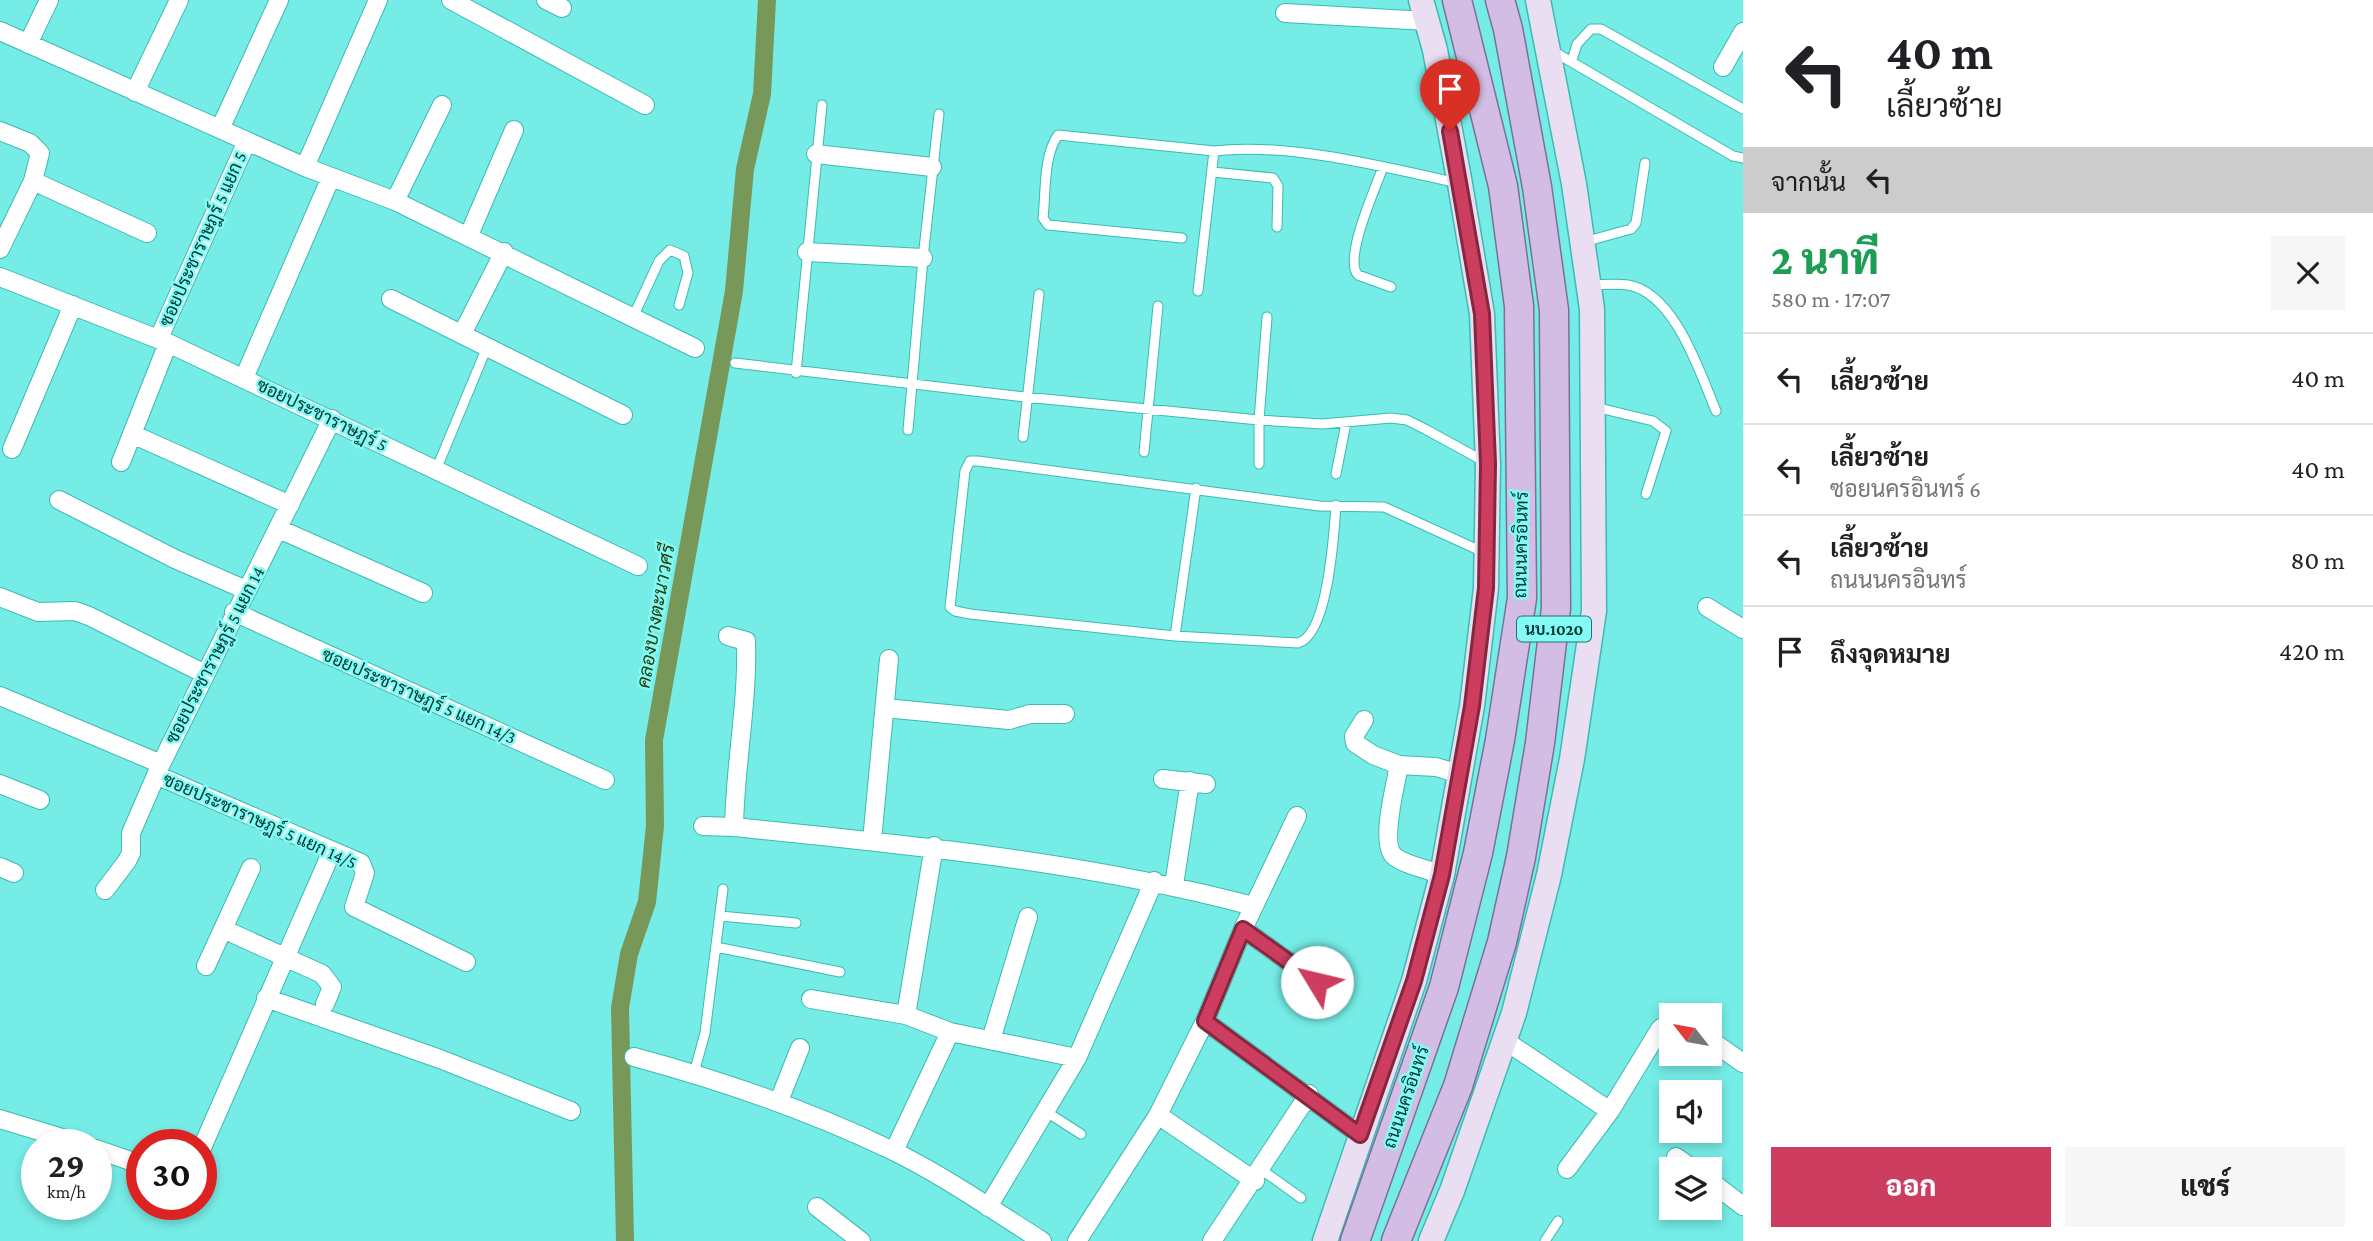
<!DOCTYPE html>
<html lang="th">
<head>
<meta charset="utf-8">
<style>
	body { margin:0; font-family:"Crimson Pro",Sarabun,serif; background:#f6f6f6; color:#202124; height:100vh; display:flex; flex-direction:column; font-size:26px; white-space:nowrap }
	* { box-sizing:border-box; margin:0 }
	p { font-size:23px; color:#757577 }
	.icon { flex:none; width:38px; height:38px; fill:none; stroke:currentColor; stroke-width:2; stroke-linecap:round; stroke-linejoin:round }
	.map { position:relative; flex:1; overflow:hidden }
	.side { display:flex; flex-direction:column; background:#fff; width:630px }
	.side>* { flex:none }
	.top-card { background:#fff; color:#202124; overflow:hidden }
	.needle { width:46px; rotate:301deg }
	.buttons { position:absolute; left:1659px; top:1003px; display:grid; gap:14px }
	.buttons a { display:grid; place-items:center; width:63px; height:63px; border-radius:0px; background:#fff; box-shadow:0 4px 10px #0003; font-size:35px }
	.speed { position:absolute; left:21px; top:1129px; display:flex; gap:14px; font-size:35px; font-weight:700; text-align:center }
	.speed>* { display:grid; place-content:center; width:91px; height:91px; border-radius:50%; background:#fff; box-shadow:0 4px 10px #0003; line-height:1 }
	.speed small { font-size:18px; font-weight:400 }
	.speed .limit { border:10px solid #d22; background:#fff; color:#111 }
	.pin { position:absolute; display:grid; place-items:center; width:60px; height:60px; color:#fff; margin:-72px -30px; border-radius:50% 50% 50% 0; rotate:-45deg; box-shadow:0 0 7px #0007 }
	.pin .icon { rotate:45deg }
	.me { position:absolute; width:77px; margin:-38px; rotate:306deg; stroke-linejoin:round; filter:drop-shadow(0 0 5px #0008) }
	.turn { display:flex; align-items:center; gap:24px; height:147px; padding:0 28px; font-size:32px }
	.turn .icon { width:91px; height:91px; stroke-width:2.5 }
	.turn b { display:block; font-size:49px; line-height:60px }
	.then { display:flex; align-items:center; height:66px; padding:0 28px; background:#0003; gap:14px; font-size:26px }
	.round { display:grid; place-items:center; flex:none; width:74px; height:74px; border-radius:0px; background:#f6f6f6 }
	.head { display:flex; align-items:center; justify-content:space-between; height:119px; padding:0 28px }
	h1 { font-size:42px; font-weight:800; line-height:52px; color:#1e9e55 }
	.action { display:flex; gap:14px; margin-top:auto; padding:14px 28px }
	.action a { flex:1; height:80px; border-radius:0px; background:#cd3d60; color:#fff; font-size:28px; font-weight:800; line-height:80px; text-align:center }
	.action a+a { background:#f6f6f6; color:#202124 }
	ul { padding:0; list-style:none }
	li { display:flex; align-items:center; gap:21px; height:91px; padding:0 28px; border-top:2px solid #e0e0e0 }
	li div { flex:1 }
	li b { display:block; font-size:26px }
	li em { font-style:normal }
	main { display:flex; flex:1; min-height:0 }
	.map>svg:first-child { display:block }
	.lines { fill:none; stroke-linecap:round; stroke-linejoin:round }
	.canal { stroke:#789859; stroke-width:18 }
	.service-casing { stroke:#3cbab4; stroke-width:11 }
	.minor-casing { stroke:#3cbab4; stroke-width:20 }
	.secondary-casing { stroke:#3cbab4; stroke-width:27 }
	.primary-casing { stroke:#77729c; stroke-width:31 }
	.service { stroke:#fff; stroke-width:9 }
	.minor { stroke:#fff; stroke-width:18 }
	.secondary { stroke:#e9def2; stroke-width:24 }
	.primary { stroke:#d4bde5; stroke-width:28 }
	.route-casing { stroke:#85283e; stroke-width:18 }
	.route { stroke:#cd3d60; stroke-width:12 }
	.labels { text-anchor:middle; stroke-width:5; stroke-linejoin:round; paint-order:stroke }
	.shield { fill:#83faf3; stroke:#27726e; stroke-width:2 }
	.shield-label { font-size:16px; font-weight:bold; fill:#003735 }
	.street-label { font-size:18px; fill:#003735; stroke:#83faf3 }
	.water-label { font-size:19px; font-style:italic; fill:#293e0f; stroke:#83faf3 }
</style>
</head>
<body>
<main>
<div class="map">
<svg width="1743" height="1241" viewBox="0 0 1743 1241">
	<rect width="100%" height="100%" fill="#75ece6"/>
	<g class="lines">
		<!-- canal -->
		<path class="canal" d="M625,1241L620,1008L629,954L647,902L655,826L654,740L734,291L745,169L762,94L767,0"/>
		<defs>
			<path id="service" d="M1551,50L1733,156L1743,158
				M1572,60L1577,44L1591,29H1601L1743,109
				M1383,167C1376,187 1343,259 1358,275L1391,287
				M1213,172L1273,178L1278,186L1277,227
				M1182,238L1048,225L1043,218C1046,193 1043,156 1058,135L1214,151C1287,142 1385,167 1458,183
				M1584,242L1631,229L1636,223L1645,163
				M1590,285C1602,285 1616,283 1628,285C1675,293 1700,373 1716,411
				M1198,291L1214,151
				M633,317L659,261L670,250L684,256L688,273L679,305
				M735,363L1025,397L1259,420L1322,424L1391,418L1407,420L1425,429L1487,463
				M796,373L822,105
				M1595,407L1653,421L1666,431L1646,494
				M908,430L923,258L939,114
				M1023,437L1039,294
				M1144,452L1158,306
				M1259,464V420L1267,317
				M436,470L487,347
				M1336,474L1346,423
				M1336,505C1334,534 1328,635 1298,643L1175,636L970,614L955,611L950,607L965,471L970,461H978L1319,506L1384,507L1483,552
				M1175,636L1196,488
				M720,916L796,923
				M716,947L840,972
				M694,1073L705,1033L723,889
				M1045,1111L1081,1134
				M1262,1170L1301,1198
				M1545,1241L1558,1221"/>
			<path id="minor" d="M451,0L645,105
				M546,0L562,8
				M1285,13L1427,21
				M0,31L305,167L395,201L695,348
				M28,44L49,0
				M1723,67L1743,32
				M135,92L179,0
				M220,129L279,0
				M0,131L30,143L40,153L33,181L0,249
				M816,154L932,167
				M305,167L378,0
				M33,181L147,233
				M395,201L442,105
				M469,235L514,130
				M807,252L923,258
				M0,277L168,343L638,566
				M391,299L623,415
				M462,334L504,252
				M159,338L247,141
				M244,378L331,177
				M132,434L290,505
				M12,449L73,305
				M121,462L168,343
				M59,500L175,559L246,590
				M279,529L423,593
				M0,597L38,612L75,611L89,616L203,673
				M1707,607L1743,629
				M234,612L605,780
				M728,636L746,641C748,703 735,765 734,827C909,845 1083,861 1253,906
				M0,696L161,764
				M885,708L1009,720L1030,714H1065
				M1364,720L1354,736L1355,743L1373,755L1399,765
				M156,775L361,863L365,873L354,907L466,962
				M1163,779L1206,784
				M0,784L40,800
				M703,826L734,827
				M872,841L889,659
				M934,846L906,1015L950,1032L1077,1058
				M0,867L14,873
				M1442,875C1428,869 1407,866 1395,857C1379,845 1396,784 1399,765L1436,767L1459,774
				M1174,885L1190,781
				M105,890L127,861L131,853V833L161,764L332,419
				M223,929L322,974L332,987L325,1004
				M1243,929L1335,995
				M206,966L251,868
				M266,998L440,1059L571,1111
				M811,999L906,1015
				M1205,1021L1360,1135
				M991,1040L1028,917
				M1504,1040L1610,1111
				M1710,1040L1743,1063
				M634,1057C723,1081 808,1110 891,1150C943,1175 993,1210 1042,1241
				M779,1101L800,1048
				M1158,1115L1255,1181
				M0,1119L82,1144
				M96,1149L142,1165
				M201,1150L332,851
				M894,1151L950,1032
				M1676,1157L1693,1169
				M1567,1169L1610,1111L1660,1029L1671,1021
				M1710,1181L1743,1206
				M817,1207L861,1241
				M988,1207L1077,1058L1154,881
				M1077,1241L1158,1115L1205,1021L1243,929L1297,816
				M1212,1241L1309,1094"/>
			<path id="secondary" d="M1325,1241L1414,981L1442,875L1472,706L1486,588L1488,464L1482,314L1460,184L1435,50L1421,0
				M1431,1241L1452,1191L1514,1013L1549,875L1572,759L1594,611L1592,309L1574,184L1538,0"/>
			<path id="primary" d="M1355,1241L1444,987L1478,853L1500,740L1522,598L1519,306L1503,186L1457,0
				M1396,1241L1458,1086L1502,942L1521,857L1540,743L1556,608L1554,310L1537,187L1508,29L1500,0"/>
		</defs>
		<!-- service casing -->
		<use href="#service" class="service-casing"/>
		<!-- minor casing -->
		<use href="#minor" class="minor-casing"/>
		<!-- secondary casing -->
		<use href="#secondary" class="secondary-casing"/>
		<!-- primary casing -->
		<use href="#primary" class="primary-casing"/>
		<!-- service -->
		<use href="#service" class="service"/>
		<!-- minor -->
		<use href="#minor" class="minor"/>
		<!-- secondary -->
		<use href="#secondary" class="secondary"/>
		<!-- primary -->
		<use href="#primary" class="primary"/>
	</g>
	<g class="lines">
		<defs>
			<path id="route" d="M1317,982L1243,929L1205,1021L1360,1135L1414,981L1442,875L1472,706L1486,588L1488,464L1482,314L1450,131"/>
		</defs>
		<!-- route casing -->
		<use href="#route" class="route-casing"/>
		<!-- route -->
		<use href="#route" class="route"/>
	</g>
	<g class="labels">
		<!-- shield labels -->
		<rect class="shield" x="1517" y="616.5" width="74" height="25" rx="5"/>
		<g class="shield-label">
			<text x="1554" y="635">นบ.1020</text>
		</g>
		<!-- street labels -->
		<g class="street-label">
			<text transform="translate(203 239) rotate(-66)" y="6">ซอยประชาราษฎร์ 5 แยก 5</text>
			<text transform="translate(322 415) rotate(26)" y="6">ซอยประชาราษฏร์ 5</text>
			<text transform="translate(1521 545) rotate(-89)" y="6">ถนนนครอินทร์</text>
			<text transform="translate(215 655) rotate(-63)" y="6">ซอยประชาราษฎร์ 5 แยก 14</text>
			<text transform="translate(419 696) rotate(24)" y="6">ซอยประชาราษฎร์ 5 แยก 14/3</text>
			<text transform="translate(260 821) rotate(24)" y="6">ซอยประชาราษฎร์ 5 แยก 14/5</text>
			<text transform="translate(1406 1097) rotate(-71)" y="6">ถนนนครอินทร์</text>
		</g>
		<!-- water labels -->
		<g class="water-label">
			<text transform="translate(655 616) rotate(-80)" y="7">คลองบางตะนาวศรี</text>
		</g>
	</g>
</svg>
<div class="buttons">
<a><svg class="needle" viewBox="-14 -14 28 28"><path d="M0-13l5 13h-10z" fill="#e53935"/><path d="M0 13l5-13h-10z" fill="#757577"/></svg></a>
<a><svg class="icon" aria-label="sound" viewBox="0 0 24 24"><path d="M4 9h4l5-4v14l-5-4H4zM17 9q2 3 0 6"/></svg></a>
<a><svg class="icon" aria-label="layers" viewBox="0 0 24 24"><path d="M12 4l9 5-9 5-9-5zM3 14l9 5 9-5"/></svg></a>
</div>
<div class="speed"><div>29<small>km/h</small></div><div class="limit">30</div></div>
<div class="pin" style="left:1450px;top:131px;background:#d93025"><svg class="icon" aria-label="arrive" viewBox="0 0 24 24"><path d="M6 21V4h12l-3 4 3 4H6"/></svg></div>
<svg class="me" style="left:1317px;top:982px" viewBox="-20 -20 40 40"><circle r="19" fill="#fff"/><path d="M0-13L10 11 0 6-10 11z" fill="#cd3d60"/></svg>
</div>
<section class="side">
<div class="top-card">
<div class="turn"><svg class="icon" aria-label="left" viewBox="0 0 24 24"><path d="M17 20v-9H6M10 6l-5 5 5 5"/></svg><div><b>40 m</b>เลี้ยวซ้าย</div></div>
<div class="then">จากนั้น<svg class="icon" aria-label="left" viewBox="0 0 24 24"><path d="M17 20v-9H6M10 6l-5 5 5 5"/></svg></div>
</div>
<div class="head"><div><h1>2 นาที</h1><p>580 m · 17:07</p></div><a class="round"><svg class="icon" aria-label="close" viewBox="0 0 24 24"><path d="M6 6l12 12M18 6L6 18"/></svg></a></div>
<ul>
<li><svg class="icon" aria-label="left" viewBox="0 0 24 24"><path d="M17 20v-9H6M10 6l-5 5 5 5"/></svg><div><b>เลี้ยวซ้าย</b></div><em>40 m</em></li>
<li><svg class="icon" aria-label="left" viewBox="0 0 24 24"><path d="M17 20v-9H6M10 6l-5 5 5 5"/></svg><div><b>เลี้ยวซ้าย</b><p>ซอยนครอินทร์ 6</p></div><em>40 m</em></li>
<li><svg class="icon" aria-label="left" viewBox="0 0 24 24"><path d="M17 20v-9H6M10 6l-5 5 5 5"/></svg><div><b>เลี้ยวซ้าย</b><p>ถนนนครอินทร์</p></div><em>80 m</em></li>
<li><svg class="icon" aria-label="arrive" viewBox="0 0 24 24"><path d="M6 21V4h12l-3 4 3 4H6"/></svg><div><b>ถึงจุดหมาย</b></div><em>420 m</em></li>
</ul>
<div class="action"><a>ออก</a><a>แชร์</a></div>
</section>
</main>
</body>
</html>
